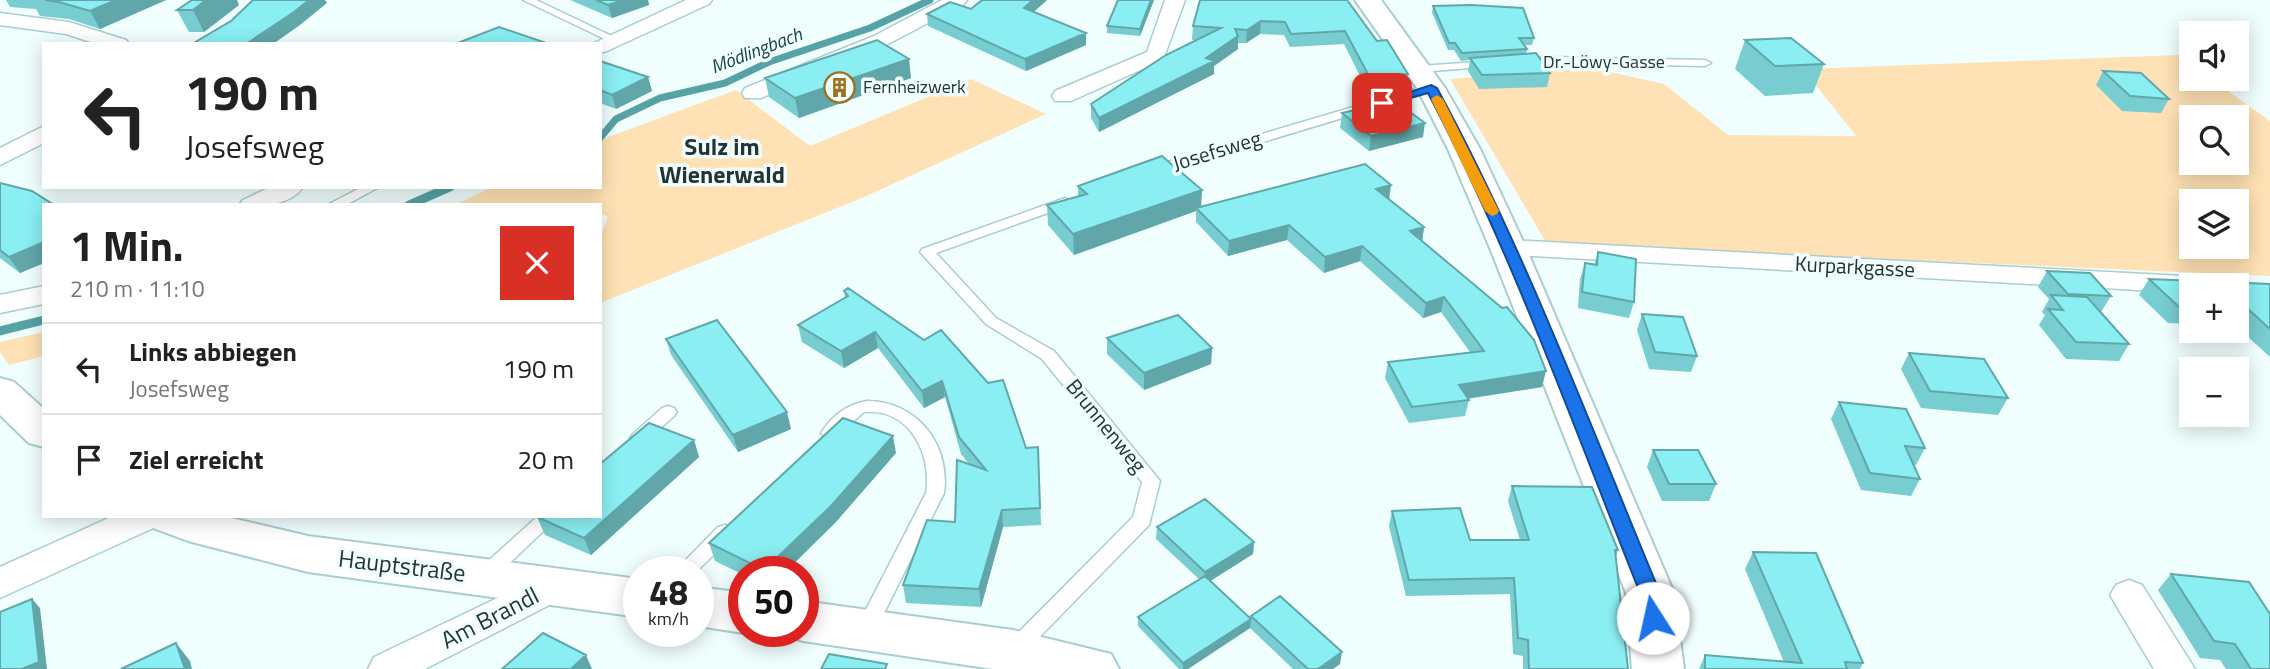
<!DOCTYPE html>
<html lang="de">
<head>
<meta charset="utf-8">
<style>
	body { margin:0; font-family:"Titillium Web",sans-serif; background:#f2f2f2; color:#222; height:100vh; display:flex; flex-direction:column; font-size:26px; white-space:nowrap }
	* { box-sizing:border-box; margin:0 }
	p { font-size:23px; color:#767676 }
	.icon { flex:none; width:38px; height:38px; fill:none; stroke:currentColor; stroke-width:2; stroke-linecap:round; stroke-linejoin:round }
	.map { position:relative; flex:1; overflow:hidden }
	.panel { position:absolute; left:42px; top:203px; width:560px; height:315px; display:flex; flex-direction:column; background:#fff; border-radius:0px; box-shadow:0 4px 18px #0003 }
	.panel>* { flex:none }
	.hud { position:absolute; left:42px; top:42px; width:560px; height:147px; border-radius:0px; box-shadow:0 4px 18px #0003; background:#fff; color:#222; overflow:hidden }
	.tools { position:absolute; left:2179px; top:21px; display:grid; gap:14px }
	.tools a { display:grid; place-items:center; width:70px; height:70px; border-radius:0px; background:#fff; box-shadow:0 4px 18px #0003; font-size:35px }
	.speed { position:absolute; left:623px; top:556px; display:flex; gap:14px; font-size:35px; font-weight:700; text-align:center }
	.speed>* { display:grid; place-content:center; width:91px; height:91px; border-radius:50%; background:#fff; box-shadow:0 4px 18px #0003; line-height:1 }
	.speed small { font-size:18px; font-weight:400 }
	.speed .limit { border:10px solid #d22; background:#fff; color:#111 }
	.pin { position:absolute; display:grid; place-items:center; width:60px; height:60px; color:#fff; margin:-30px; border-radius:14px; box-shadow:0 4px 10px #0006 }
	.me { position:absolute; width:77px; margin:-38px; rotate:350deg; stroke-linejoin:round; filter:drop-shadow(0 0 5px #0008) }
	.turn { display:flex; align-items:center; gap:24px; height:147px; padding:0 28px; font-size:32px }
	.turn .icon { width:91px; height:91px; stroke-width:2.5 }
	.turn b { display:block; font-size:49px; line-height:60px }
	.round { display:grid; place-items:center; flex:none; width:74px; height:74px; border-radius:0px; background:#f2f2f2 }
	.headline { display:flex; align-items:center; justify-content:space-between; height:119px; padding:0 28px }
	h1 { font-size:42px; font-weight:700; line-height:52px }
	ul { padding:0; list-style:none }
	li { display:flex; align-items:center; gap:21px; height:91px; padding:0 28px; border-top:2px solid #e0e0e0 }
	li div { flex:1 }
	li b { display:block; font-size:26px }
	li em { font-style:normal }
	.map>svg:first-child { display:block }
	.green { fill:#fee1b4; fill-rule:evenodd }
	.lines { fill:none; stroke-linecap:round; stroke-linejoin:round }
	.stream-far1 { stroke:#57a2a4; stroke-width:7 }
	.stream { stroke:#57a2a4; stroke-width:9 }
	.service-casing { stroke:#aacdce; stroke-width:3 }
	.minor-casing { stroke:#aacdce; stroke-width:3 }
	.secondary-casing { stroke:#aacdce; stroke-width:4 }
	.service { fill:#fff; fill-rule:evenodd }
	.minor { fill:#fff; fill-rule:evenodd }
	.secondary { fill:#fff; fill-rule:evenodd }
	.wall { fill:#77cdd0 }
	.shaded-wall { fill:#61a7a9 }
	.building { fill:#8aeef2; stroke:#61a7a9; stroke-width:2 }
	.route { fill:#1a73e8; stroke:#114b97; stroke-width:2 }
	.slow { fill:#f59e0b }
	.labels { text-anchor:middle; stroke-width:7; stroke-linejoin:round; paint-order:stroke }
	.far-street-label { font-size:18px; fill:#253333; stroke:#f0fefe }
	.far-poi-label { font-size:18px; fill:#253333; stroke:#f0fefe; text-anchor:start }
	.far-water-label { font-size:19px; font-style:italic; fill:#144345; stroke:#f0fefe }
	.street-label { font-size:21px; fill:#253333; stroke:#f0fefe }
	.quarter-label { font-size:24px; font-weight:bold; fill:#253333; stroke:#f0fefe }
	.near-street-label { font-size:24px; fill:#253333; stroke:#f0fefe }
</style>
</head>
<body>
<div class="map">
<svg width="2270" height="669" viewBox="0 0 2270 669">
	<rect width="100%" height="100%" fill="#f0fefe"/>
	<!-- green -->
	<path class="green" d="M2179,55L2191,64V79H2211L2270,121V276L1547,244L1450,79L1592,68L1664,84L1728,135L1856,136L1803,69ZM2191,117H2236V163H2191ZM2191,201H2236V247H2191Z
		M971,79L1046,114L862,198L600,303V237L608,217L600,213V205H454L493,187H600V140L736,90L810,146Z
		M44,332V356L9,365L0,352V342Z"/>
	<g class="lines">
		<!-- stream-far1 -->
		<path class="stream-far1" d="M600,138L616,119L660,98L725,83L769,62L870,28L930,0"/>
		<!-- stream -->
		<path class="stream" d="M409,205L450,187
			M0,331L44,320"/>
		<defs>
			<path id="service" d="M523,0H536L620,40L611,42Z
				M1552,57L1705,60L1711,63L1705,66L1552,63L1520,65L1514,62L1520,59Z
				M1491,61L1495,62V66L1420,72L1414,69L1420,66Z
				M1431,84L1437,88L1435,90L1157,174L1152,175L1145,171L1147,168Z
				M362,187H379L346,205H327Z
				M1065,198L1072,202L1070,205L936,253L996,318L1054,351L1160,481L1149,525L1022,655L1015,658L1008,655L1005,649L1008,643L1133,517L1142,482L1042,359L986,324L920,252L922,249Z
				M867,401C917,401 951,445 944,493L873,635L866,637L859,635L856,629L926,493C932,454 910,408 864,412L836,437H824L821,433C832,416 847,404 867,401Z
				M668,406L674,408L677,412L674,416L645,442H633L630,438L633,434L662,408Z
				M538,516H559L492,580L485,583L478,580L475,575L478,570Z
				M725,525L732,527L734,532L732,537L696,572H674L718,527Z"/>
			<path id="minor" d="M686,0H712L709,4L607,51L600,53V44H592Z
				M942,0H967L964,4L888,44L761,98H745L742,93L745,88L874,36Z
				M1165,0H1185L1163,60L1071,101H1055L1052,96L1055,91L1147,52Z
				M0,13L69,22L126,40L129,44H97L66,34L0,25Z
				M44,126V143L0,165V148Z
				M270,187H303C290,207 260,205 239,205L243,200Z
				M1508,240L2202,277L2212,279L2216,285H2191V293L1498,254L1494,248L1498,242Z
				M44,286V304L0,313V295Z
				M113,516H165L160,525L0,598V567Z
				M554,571L567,576L573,586L567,596L425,669H368L374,657Z
				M2129,580L2142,585L2195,669H2154L2110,595L2116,585Z"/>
			<path id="secondary" d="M1355,0H1381L1445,88L1480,149L1526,248L1674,593L1684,669H1632L1626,593L1490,248L1448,149L1417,88Z
				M0,378L14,382L44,409V447L29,443L0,415Z
				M146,516H223L308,536L639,579V617L308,572L188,541L153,528Z
				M698,587L744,593V632H747L744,633L698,626Z
				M803,601L1013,630L1111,654L1119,669H993L803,641L785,635L784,632H803Z"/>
		</defs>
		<!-- service casing -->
		<use href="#service" class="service-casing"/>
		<!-- minor casing -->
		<use href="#minor" class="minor-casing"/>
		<!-- secondary casing -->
		<use href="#secondary" class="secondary-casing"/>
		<!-- service -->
		<use href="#service" class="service"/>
		<!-- minor -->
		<use href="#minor" class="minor"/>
		<!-- secondary -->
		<use href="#secondary" class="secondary"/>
	</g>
	<!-- wall -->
	<path class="wall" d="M6,0H166L100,29L69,19L40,16L36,9L10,7Z
		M570,0H648L649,5L612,18Z
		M982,0H1047L1034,12L1086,33V45L1026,71L928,26L927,14L971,9Z
		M1154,0L1140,36L1107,33V26Z
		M1347,0L1377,41L1408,74L1406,88L1367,90L1344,44L1290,47L1284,35L1260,34L1246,43H1238V49L1214,66V74L1099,132L1091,118V104L1197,40H1192L1193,26Z
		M239,5L204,32H189L177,10Z
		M1433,6L1534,38L1532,45H1524L1527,49L1526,54L1550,73L1547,87L1479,89L1468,71L1470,60L1461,61L1454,50H1448L1432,13Z
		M1745,40L1824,64L1813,93L1765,96L1735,69Z
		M600,61L648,77L652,91L616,109L600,103Z
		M2103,71L2169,99L2161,113L2122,111L2096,85Z
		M765,78H911L799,118L769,97Z
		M1342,113L1423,137L1369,151L1340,128Z
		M0,183L44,205V263L20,273L0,258Z
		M1078,186L1201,206L1389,199L1424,227L1422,241L1542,387L1468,399L1469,400L1465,416L1409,423L1385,378L1388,362L1470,352L1441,312L1423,318L1360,261L1324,273L1287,240L1228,256L1196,222V211L1074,255L1048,225L1047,205L1078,196Z
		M1598,252L1634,302L1629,318L1578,308L1580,279L1585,263L1594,265Z
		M2047,271L2111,296L2101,312L2129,344L2119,361L2066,359L2039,325L2045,315L2042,312L2049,299L2038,287Z
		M2149,279L2270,284V357L2236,326V285H2191V324L2168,323L2139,295Z
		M844,291L1026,448L1038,447L1041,525L1003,527L981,607L906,603L903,585L955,522L969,464L961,454L945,397L924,408L878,348L844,368L802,342L798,325L845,297Z
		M1642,314L1697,356L1691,372L1649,369L1637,330Z
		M1107,338L1212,348L1211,364L1144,390L1107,354Z
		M666,339L791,429L738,452L671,355Z
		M1909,353L2008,398L1998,415L1921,408L1901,369Z
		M1839,402L1925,448L1916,465H1914L1920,479L1911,496L1861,490L1831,419Z
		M694,440L699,457L591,555L545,535L537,517Z
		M1653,450L1716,484L1709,501H1662L1647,467Z
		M896,453L835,523L785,572H744V575L715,561L709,543Z
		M1512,486L1618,550L1616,557L1628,669H1523V656L1513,654L1510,594L1406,596L1389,526L1392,511L1470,540H1520L1508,501Z
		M1157,527L1254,542L1253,554L1210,581L1251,619V616L1340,664L1333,669H1293L1250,628L1188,669H1179L1138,626V617L1199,579L1156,539Z
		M1753,552L1863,663L1860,669H1699L1705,655L1784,662L1745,569Z
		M2171,574L2270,669H2226L2220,660L2200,658L2158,590Z"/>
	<!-- shaded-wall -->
	<path class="shaded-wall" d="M116,0H166L100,29L90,11Z
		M206,0H237L239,5L204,32L193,10Z
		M309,0H325L327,3L300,25L273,44H246Z
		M623,0H648L649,5L612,18L608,5Z
		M1033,0H1047L1025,19L1024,8Z
		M1151,0H1154L1140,36V29Z
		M1261,21L1260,34L1246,43L1247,30Z
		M1086,33V45L1026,71L1025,59Z
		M1238,36V49L1214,66V74L1099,132V118L1206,58Z
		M909,59L911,78L799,118L795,98Z
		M648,77L652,91L616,109L612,95Z
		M1425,123L1423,137L1369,151L1371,136Z
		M1391,185L1389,200L1376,189Z
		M1202,190L1201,210L1196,208V211L1074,255L1073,234Z
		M1289,225L1287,240L1228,256L1229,241Z
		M1424,227L1422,242L1410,231Z
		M44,242V263L20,273L9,257Z
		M1362,246L1360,261L1324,273L1325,257Z
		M1444,297L1441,312L1423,318L1426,303Z
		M875,332L878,348L844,368L841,351Z
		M1212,348L1211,364L1144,390V373Z
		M1546,371L1542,387L1456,400L1459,385Z
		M942,381L945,397L924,408L922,391Z
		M787,412L791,429L738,452L733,435Z
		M893,436L896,453L835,523L785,572H765L764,570Z
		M694,440L699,457L591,555L584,538Z
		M1002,510L1003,527L981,607L979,589Z
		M1254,542L1253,554L1204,585L1205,572Z
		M32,599L40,608L47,669H22Z
		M1251,619L1250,628L1188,669H1183V663Z
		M176,643L190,661L192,669H185Z
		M1342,652L1340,664L1333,669H1318Z
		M586,655L592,669H571Z"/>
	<!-- building -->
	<path class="building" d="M45,0H116L90,11L59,2Z
		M192,0H206L193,10H177Z
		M253,0H309L294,12L246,44H192L231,21Z
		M596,0H623L608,5Z
		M982,0H1033L1024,8L1086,33L1025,59L927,14L950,2L971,9Z
		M1118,0H1151L1140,29L1107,26Z
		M1200,0H1347L1377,41L1387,40L1408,74L1369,76L1345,31L1291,34L1285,22L1261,21L1247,30L1235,29L1238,36L1206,58L1214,61L1099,118L1091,104L1166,55L1221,28L1193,26Z
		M1471,5L1523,8L1534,38H1519L1527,49L1462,53L1455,43H1449L1433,6Z
		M499,27L549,44H464L460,42Z
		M1791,38L1824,64L1775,66L1745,40Z
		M877,40L909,59L795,98L765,78Z
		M1536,53L1550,73L1482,75L1470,58Z
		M600,61L648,77L612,95L600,90Z
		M2103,71L2141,73L2169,99L2130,96Z
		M1395,101L1425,123L1371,136L1342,113Z
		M1162,156L1202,190L1073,234L1047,205L1087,194L1078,186Z
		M1365,164L1391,185L1376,189L1424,227L1410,231L1502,308L1507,307L1534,340L1546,371L1459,385L1469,400L1412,407L1388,362L1484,351L1444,297L1426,303L1362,246L1325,257L1289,225L1229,241L1196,208Z
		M0,183L32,191L54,205H44V242L9,257L0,250Z
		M1598,252L1636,259L1634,302L1582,292L1585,263L1597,265Z
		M2047,271L2090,273L2111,296L2068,294Z
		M2149,279L2270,284V329L2248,309H2236V285H2191V307H2179Z
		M848,288L924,340L941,330L988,383L1003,380L1026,448L1038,447L1040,508L1002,510L979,589L903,585L927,520L955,522L957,460L986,470L959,437L942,381L922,391L875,332L841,351L798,325L848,296L844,291Z
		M2051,295L2087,297L2129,344L2076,342L2048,309L2063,310Z
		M1642,314L1683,317L1697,356L1655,352Z
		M1178,315L1212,348L1144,373L1107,338Z
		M717,320L787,412L733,435L666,339Z
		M1909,353L1984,359L2008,398L1930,391Z
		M1839,402L1906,409L1925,448L1905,446L1920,479L1870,473Z
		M843,418L893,436L831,506L764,570L709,543Z
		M649,423L694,440L584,538L537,517L539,516H600V464Z
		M1653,450H1698L1716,484H1669Z
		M1512,486L1592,487L1618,550H1615L1628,669H1529L1528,640L1518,638L1514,578L1409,580L1392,511L1460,508L1470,540H1529Z
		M1205,499L1254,542L1205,572L1157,527Z
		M1753,552L1816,553L1863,663L1845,662L1847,669H1705V655L1802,663Z
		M2171,574L2249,582L2270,614V669H2251L2235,644L2214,641Z
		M1205,576L1251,619L1183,663L1138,617Z
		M1280,596L1342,652L1318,669H1308L1251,616Z
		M32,599L39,662L22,669H0V612Z
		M543,633L586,655L571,669H502Z
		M176,643L185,669H121Z
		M829,654L887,664L885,669H821Z"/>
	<!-- route -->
	<path class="route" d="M1431,85L1437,88C1525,250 1589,423 1660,593L1663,618L1660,624L1653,626L1645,624L1640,593C1573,425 1512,253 1428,93L1382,106L1376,103Z"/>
	<!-- slow -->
	<path class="slow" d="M1437,95L1443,99L1499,211L1497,214L1492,216L1485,211L1431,99Z"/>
	<!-- icons -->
	<defs>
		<symbol id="building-ring" viewBox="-11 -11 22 22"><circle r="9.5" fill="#f0fefe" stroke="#9d7121" stroke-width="1.5"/><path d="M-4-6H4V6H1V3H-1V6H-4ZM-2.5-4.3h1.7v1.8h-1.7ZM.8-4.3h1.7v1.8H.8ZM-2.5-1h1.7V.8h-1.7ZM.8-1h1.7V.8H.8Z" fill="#9d7121"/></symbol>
	</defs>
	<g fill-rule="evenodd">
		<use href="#building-ring" x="822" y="70" width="35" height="35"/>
	</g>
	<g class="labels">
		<!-- far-street labels -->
		<g class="far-street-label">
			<text x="1604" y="68">Dr.-Löwy-Gasse</text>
		</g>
		<!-- far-poi labels -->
		<g class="far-poi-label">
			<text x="863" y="93">Fernheizwerk</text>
		</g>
		<!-- far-water labels -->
		<g class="far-water-label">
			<text transform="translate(756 50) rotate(-21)" y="7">Mödlingbach</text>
		</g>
		<!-- street labels -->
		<g class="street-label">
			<text transform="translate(1217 151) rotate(-17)" y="7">Josefsweg</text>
			<text transform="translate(1855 267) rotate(3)" y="7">Kurparkgasse</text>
			<text transform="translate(1106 426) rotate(51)" y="7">Brunnenweg</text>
		</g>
		<!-- quarter labels -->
		<g class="quarter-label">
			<text x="722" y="155">Sulz im<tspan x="722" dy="28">Wienerwald</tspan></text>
		</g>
		<!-- near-street labels -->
		<g class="near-street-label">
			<text transform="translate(402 566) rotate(7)" y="8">Hauptstraße</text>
			<text transform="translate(490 618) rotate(-27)" y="8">Am Brandl</text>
		</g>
	</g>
</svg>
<div class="tools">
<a><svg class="icon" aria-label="sound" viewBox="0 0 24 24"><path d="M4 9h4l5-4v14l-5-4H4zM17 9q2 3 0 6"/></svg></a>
<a><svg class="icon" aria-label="search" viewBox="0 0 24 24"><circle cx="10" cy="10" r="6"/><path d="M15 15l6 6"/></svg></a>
<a><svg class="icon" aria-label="layers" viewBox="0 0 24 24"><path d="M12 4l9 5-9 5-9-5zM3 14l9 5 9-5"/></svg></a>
<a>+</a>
<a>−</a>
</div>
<div class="speed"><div>48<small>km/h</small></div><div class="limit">50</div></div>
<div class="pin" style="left:1382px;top:103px;background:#d93025"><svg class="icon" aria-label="arrive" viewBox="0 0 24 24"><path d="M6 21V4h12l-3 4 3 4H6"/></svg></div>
<svg class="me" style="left:1653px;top:618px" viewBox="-20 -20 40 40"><circle r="19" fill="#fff"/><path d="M0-13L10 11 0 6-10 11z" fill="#1a73e8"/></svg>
<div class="hud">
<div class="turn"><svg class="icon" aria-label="left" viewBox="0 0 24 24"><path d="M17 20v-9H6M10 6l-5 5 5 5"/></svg><div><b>190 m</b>Josefsweg</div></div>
</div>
<section class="panel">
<div class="headline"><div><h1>1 Min.</h1><p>210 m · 11:10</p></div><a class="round" style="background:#d93025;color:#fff"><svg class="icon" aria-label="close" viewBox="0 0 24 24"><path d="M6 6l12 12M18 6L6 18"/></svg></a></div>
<ul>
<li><svg class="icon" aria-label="left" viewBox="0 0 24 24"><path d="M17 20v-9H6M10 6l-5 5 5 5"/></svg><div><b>Links abbiegen</b><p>Josefsweg</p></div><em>190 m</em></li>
<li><svg class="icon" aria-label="arrive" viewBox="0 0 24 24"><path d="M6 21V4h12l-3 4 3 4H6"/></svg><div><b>Ziel erreicht</b></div><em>20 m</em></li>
</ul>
</section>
</div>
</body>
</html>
